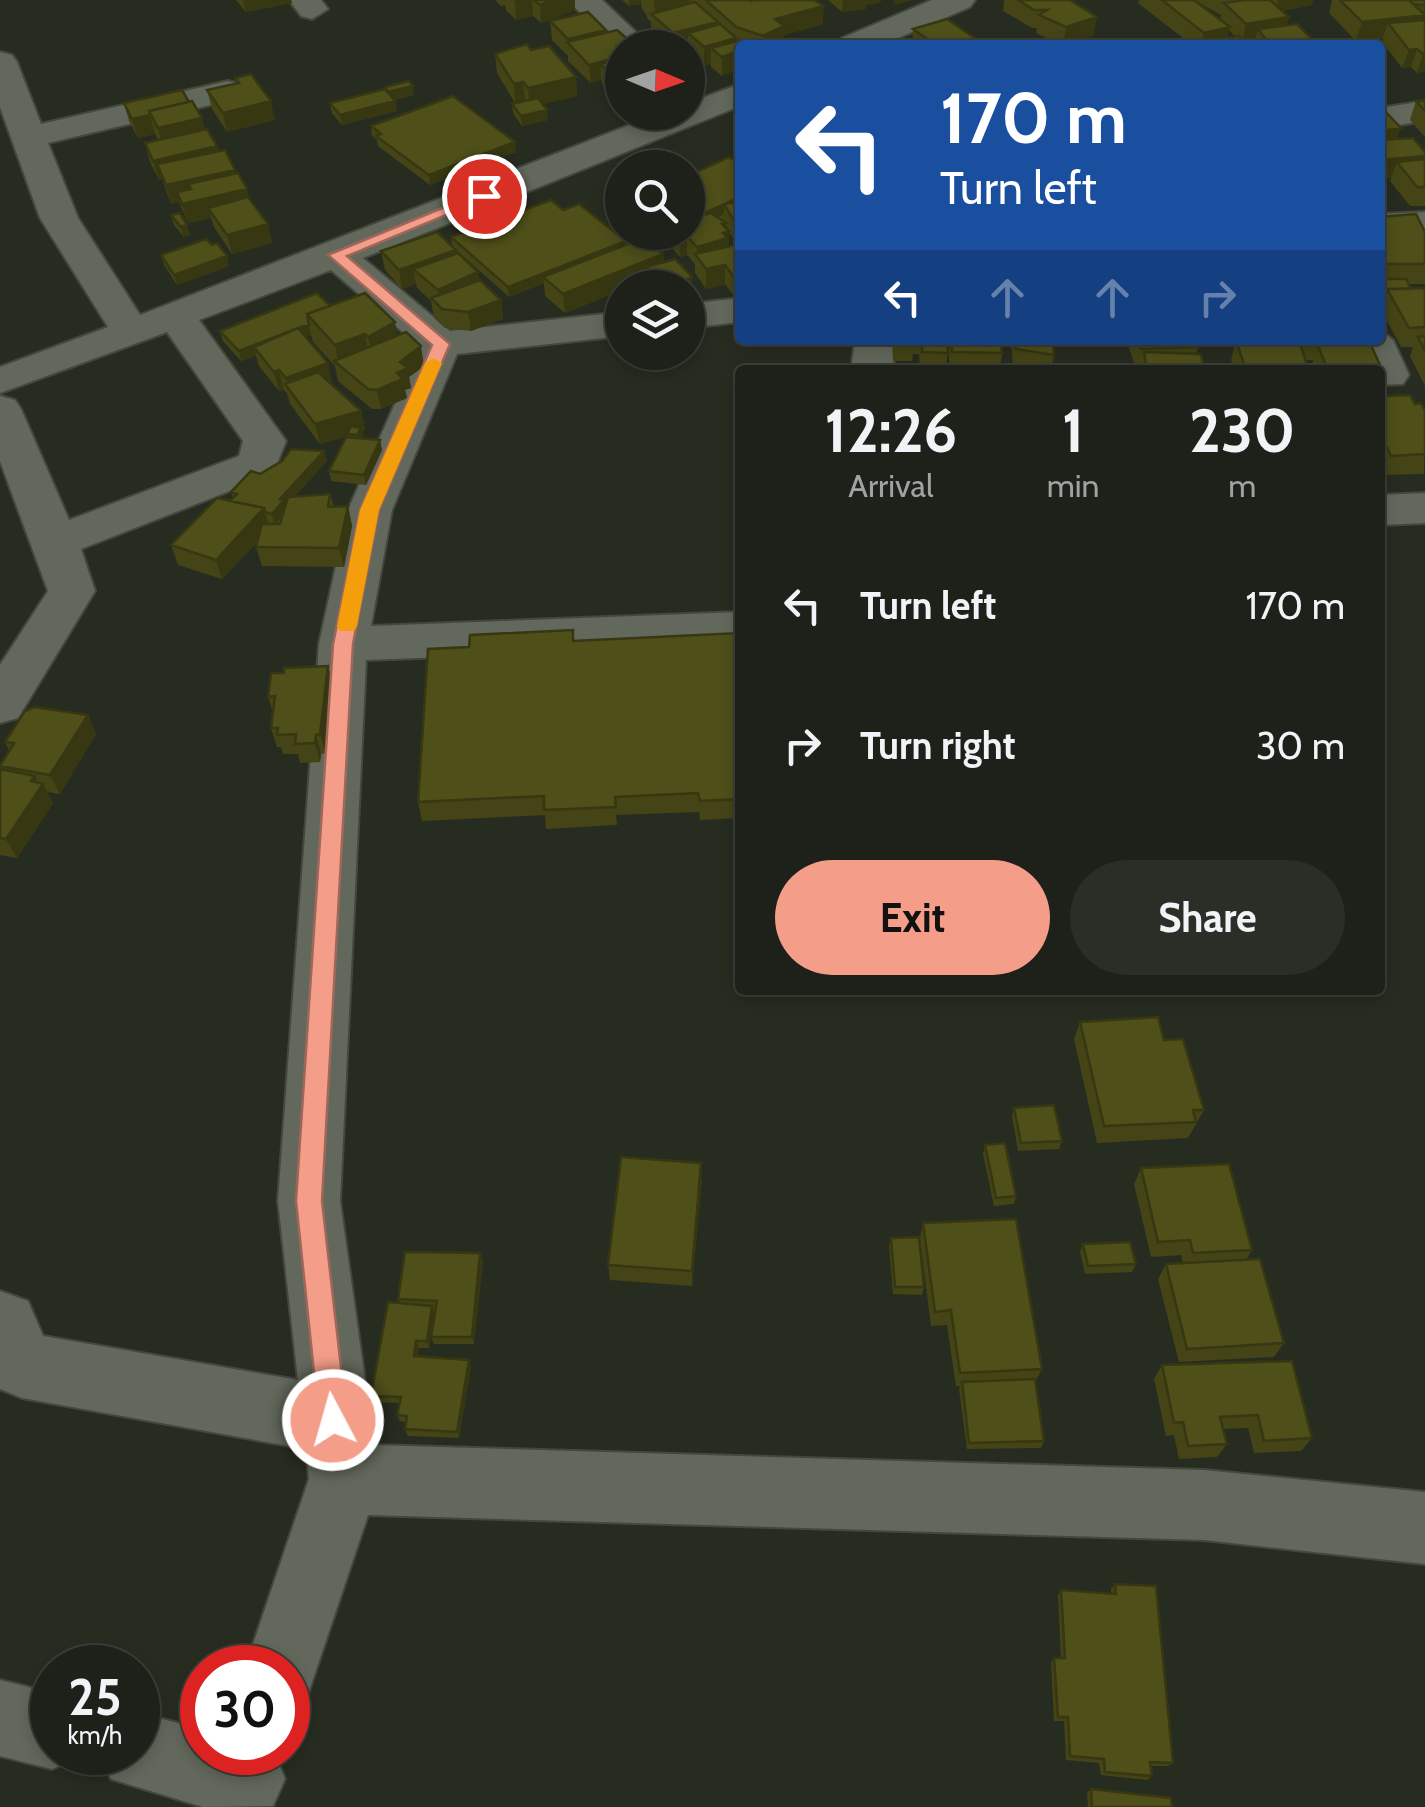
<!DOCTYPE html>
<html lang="en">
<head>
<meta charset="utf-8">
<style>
	body { margin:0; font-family:Cabin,sans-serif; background:#2a2e26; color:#f1f3f6; height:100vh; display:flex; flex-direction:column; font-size:38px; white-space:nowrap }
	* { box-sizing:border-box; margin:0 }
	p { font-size:32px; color:#a0a3a2 }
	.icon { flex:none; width:55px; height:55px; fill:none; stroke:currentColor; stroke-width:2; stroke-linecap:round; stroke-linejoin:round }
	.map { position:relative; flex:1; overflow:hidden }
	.panel { position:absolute; left:735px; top:365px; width:650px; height:630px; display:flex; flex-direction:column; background:#1d2119; border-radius:10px; box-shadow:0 5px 15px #0003,0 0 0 2px #3b3e38 }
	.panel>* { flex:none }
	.hud { position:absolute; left:735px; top:40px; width:650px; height:305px; border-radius:10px; box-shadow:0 5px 15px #0003,0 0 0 2px #3b3e38; background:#1a4fa0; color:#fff; overflow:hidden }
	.needle { width:65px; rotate:92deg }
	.fabs { position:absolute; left:605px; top:30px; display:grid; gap:20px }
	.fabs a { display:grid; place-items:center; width:100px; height:100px; border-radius:50%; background:#1d2119; box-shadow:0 5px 15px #0003,0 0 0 2px #3b3e38; font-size:50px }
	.speed { position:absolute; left:30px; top:1645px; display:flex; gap:20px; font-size:50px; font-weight:700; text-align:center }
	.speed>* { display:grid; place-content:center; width:130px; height:130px; border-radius:50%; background:#1d2119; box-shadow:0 5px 15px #0003,0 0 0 2px #3b3e38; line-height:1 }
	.speed small { font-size:25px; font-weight:400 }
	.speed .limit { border:15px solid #d22; background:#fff; color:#111 }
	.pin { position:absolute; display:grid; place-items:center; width:85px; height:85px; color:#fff; margin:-42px; border:5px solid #fff; border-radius:50%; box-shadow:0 2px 10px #0007 }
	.me { position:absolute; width:110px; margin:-55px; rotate:354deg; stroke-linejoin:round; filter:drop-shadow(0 0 8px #0008) }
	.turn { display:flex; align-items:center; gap:35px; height:210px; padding:0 40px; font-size:45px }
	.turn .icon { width:130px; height:130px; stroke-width:2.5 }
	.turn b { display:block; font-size:70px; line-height:85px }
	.lanes { display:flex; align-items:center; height:95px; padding:0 40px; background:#0003; justify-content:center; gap:50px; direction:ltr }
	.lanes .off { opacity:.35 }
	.eta { display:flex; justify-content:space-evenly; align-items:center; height:170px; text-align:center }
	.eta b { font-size:60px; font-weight:700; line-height:70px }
	.button { display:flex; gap:20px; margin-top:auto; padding:20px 40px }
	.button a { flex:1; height:115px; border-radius:60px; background:#f49e8a; color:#111; font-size:40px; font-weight:700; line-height:115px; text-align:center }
	.button a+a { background:#2a2e26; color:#f1f3f6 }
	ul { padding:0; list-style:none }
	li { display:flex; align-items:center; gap:30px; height:140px; padding:0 40px }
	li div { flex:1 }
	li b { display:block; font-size:38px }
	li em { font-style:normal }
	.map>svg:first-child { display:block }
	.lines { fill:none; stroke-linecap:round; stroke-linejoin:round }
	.minor-casing { stroke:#43473e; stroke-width:4 }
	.minor { fill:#62685b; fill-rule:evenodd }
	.wall { fill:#444416; fill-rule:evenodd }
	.shaded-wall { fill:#373712 }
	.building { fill:#4f4f1a; stroke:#373712; stroke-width:2.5 }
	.route { fill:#f49e8a; stroke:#9f675a; stroke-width:2.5 }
	.slow { fill:#f59e0b }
</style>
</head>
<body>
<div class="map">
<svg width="1425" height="1807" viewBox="0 0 1425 1807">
	<rect width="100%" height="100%" fill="#272c21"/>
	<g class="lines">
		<defs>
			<path id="minor" d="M289,0H321L328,9L312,19L301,16Z
				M567,0H602L653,48H622V52Z
				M932,0H975L970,7L882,45H838L842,38Z
				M0,52L12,55L17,62L41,124L228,81L240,84L245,91L240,98L48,143L78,218L140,315L663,112H688V103L740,84V106L363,258L450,331L622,312V336L457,354L392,510L371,626L740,612V646L366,660L340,1201L374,1445L1204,1470L1425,1492V1564L1204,1540L368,1515L308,1694L288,1703V1668H245L309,1479L306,1449L22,1398L0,1389V1291L28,1301L43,1336L298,1380L278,1201L319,644L348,510L420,347L331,270L199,320L286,441L273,474L81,549L95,591L18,718L0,723V665L48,591L0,461V396L15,400L21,409L69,520L239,456L243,441L167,332L0,393V367L108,327L40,218L0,107Z
				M1425,101V121L1380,128V108Z
				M1425,212V234L1380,236V214Z
				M740,298V322L688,328V304Z
				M1380,330L1393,340L1409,375L1403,384L1380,385V370H1365L1353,340H1380Z
				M855,340H895L893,370H851Z
				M1425,493V523L1380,525V495Z
				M0,1680L52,1693V1752H81L79,1758L52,1769L0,1756Z
				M138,1713L202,1729V1752H274L285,1779L273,1806L203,1807L111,1779L100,1752H138Z"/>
		</defs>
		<!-- minor casing -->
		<use href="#minor" class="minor-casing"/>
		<!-- minor -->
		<use href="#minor" class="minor"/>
	</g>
	<!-- wall -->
	<path class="wall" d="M236,0H291L292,3L246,12Z
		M495,0H575V10L541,23L533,16L516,20L506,10L505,5L501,6Z
		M622,0H749L823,24L784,35V45H740L722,76L711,67V64L704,66L688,51V48H669L651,32V22L647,18L646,14L642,9L641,4L629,6Z
		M828,0H881V2L866,5V9L842,12Z
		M1004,0H1070L1094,35L1061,45L1036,33L1037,28H1032L1003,11Z
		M1139,0H1313L1312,5L1282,11L1287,25L1318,45H1254L1255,40L1244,42L1247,45H1192L1138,3ZM1199,3L1221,15L1220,19ZM1229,30L1236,37L1227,38Z
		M1332,0H1425L1424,20H1425V71L1417,73L1411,67L1402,68L1382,42L1383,38L1356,41L1329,13Z
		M550,21L606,30V32L632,43V48H622V103L602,83L601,80L591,83L568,61V56L552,40Z
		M913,29L985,45H912Z
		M531,50L576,77L577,96L542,104L548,120L522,126L513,113L512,104L515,103L497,73L495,54Z
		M235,78L275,120L227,132L212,109L207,90L236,83Z
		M385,87L414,95L395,100L397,111L342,125L332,113L330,103L385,90Z
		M1416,101H1425V137L1410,120Z
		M124,103L205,130L217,146L218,151L235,174L250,200L268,224L272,243L232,254L214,227L211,218L188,223L179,202L171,204L162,179L159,180L150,162L145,143L158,140L155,134L138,138L129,121Z
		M1380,106L1397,139L1425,152V206H1410L1390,181L1391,178L1380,179Z
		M371,126L516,152L430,185L378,146L377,140L372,136Z
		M740,164L734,240L729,232V246L739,244L736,299L725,284L706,289L695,273V264L687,255L680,257L671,247V232H688L696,217L688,211V176Z
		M551,200L563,210L579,204L626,241V244L643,238L663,254L664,262L675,259L692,277V296L688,299V288H622V290L565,313L545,296L544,283L509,297L456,250L457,254L458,253L478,272L479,280L501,300L503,319L471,331L445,328L434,318L431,301L417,288L416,284L402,289L385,270L381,251L437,232L452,246L451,237Z
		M171,215L190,235L184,237L174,225Z
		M1380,217L1425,232V284H1409L1411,289L1425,288V386L1410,356L1413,347H1401L1380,308L1382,303H1380Z
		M161,255L229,266L177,285L164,265Z
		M330,306L397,336L424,366L409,377L411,388L405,390L407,398L381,409H372L338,381L335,366L313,342L311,335L306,337L332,382L330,383L361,411L365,430L362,431L363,438L380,440L382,450L366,485L331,481L329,471L348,436L320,444L290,404L287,393L284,390L279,391L259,366L256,356L241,361L223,341L220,331Z
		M892,340H947L948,353L945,370H920L919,354H913L912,361H893Z
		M949,340H1001L1002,353L1000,370H949Z
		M1011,340H1053L1054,355L1051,370L1013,369Z
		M1126,340H1195L1198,347L1196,354L1204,370H1140V368H1136Z
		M1236,340H1347L1346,343H1338V344L1370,343L1385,376L1381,387L1386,396L1410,395L1415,404L1421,403L1425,411L1424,474L1383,475L1380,469V370H1314L1312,365L1313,360H1306L1309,370H1234L1231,360Z
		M324,451L327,461L294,497L330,494L334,507L348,506L352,526L344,567L262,566L256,547L258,541L222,579L178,565L171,545L230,501L233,498L231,492L260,474Z
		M573,630L574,641L740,633V818L700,820L699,812L616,815L617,825L546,829L545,815L422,821L418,802L469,647Z
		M328,666L333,685L326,753L321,754L320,762L300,763L298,754H283L281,747H277L271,728L273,713L268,697L284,673Z
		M88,715L96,734L60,794L47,792L53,803L17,858L0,855V764L9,750L5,742Z
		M1080,1022L1164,1040L1204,1110L1188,1138L1097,1143L1074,1039Z
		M1014,1108L1062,1141L1059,1149L1018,1151L1012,1116Z
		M985,1145L1016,1196L1014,1204L994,1206L983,1154Z
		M1141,1168L1252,1250L1246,1260L1284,1343L1274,1357L1179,1362L1158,1279L1166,1264L1183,1263L1181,1255L1151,1257L1134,1184Z
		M702,1179L692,1286L610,1280L608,1265Z
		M923,1223L1042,1369L1035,1382L1044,1441L1041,1448L967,1449L959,1389L960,1386H956L947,1325L931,1326L920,1238Z
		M891,1238L924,1287L922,1295L893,1294L889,1246Z
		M1083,1244L1136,1264L1132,1272L1085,1274L1080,1252Z
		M483,1260L474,1344H434L431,1337L429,1348H419L417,1356L469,1360L471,1367L459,1438L408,1436L405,1429L406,1422L400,1421L397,1415L400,1403L374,1402L371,1396L400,1303L398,1299Z
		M1162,1365L1312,1438L1301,1451L1254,1453L1248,1428L1223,1429L1227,1444L1217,1457L1179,1459L1174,1435L1166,1436L1154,1379Z
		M1115,1584L1173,1763L1168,1766H1151L1152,1776L1147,1780L1101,1775L1099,1763L1066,1760L1064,1721H1054L1051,1663L1054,1658H1061L1058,1595L1061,1590L1111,1593V1589Z
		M1091,1789L1172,1807H1088L1087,1793Z"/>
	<!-- shaded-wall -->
	<path class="shaded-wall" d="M243,0H291L292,3L246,12Z
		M513,0H532L533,16L516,20L515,2Z
		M553,0H575V10L541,23L540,5Z
		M629,0H641V4L629,6Z
		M654,0H689V18L655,17Z
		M843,0H881V2L866,5V9L842,12Z
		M894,0H915L893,5Z
		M1278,0H1313L1312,5L1275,12Z
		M824,6L823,24L784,35L783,45H763V36L775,19Z
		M1425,16L1419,33L1388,23L1383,38L1356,41L1362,22Z
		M1097,17L1094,35L1063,45L1066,27Z
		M1289,17L1284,36L1258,29L1255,40L1242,42L1246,24Z
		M718,22V40L688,33V48H674L673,33Z
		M1230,27L1225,45L1202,41L1204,33Z
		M606,30L607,48L568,44V39Z
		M736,38V52L740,50V69L722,76V57L711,48V64L704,66V47Z
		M632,43V48H622V75L600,64L601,80L591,83L589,65L617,46Z
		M1417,49L1411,67L1402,68L1409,50Z
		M1423,54H1425V71L1417,73Z
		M576,77L577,96L530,107L528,88Z
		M523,82L525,101L515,103L514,84Z
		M413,86L414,95L390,101L388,92Z
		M271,101L275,120L227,132L223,113Z
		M395,101L397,111L342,125L340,115Z
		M547,110L548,120L522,126L521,116Z
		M150,115L155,134L138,138L132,119Z
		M202,118L209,145L165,154L158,128Z
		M1401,128L1394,147L1380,149V131Z
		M515,142L516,152L430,185L429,175Z
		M217,146L221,165L157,164L162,179L159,180L153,161Z
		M1425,156V164L1397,162L1391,178L1380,179V161Z
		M235,170L239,190L188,184L192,199L177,192L179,202L171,204L166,185Z
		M247,189L252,208H208L211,218L188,223L182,204Z
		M740,197V207L724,204V214L705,223V213Z
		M740,220V239L734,240V221Z
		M726,223V232L729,231V251L697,257V247L722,224Z
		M268,224L272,243L232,254L227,235Z
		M187,225L190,235L184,237L181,227Z
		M687,236V255L680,257L679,238Z
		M626,241V251L543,277L544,283L509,297L508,287Z
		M456,250L459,269H413L416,284L402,289L399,270Z
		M663,254L664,273L649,270L646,267V280L631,276V286L622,288V290L565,313L563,294Z
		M227,256L229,266L177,285L174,275Z
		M725,265V284L706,289V269Z
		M478,272L480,292L441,310L438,290Z
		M692,277V296L688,299V288H671Z
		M740,279V298L736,299V280Z
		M501,300L503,319L471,331L468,312Z
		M395,322L400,350L373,365L368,337Z
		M309,325L311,335L260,354L254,347L256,356L241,361L239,351Z
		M365,334L370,362L339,366L335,345Z
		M421,346L424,366L409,377L411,388L405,390L407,398L381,409L377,390L397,373L400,362Z
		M328,363L332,382L294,396L289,389L286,378Z
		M279,370L284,390L279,391L274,372Z
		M361,411L365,430L362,431L363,438L359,445L357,435L347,434L348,436L320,444L315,424Z
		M380,440L382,450L366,485L364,475Z
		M324,451L327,461L286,505L287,510L275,524L272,514L280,499Z
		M348,506L352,526L344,567L339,548Z
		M264,508L269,528L222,579L216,560Z
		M328,666L333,685L326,753L320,734Z
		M88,715L96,734L60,794L50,775Z
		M316,735L321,754L320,762L315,743Z
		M35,776L41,788L43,784L53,803L17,858L6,839L31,781Z
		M701,1163L702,1179L692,1286V1271Z
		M480,1253L483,1260L474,1344L472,1337Z
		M432,1306L434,1313L429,1348L427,1341Z
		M416,1341L419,1348L416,1363L414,1356Z
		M469,1360L471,1367L459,1438L457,1432Z"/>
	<!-- building -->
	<path class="building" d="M534,0H553L540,5Z
		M706,0H749L751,1L755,0H814L824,6L775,19L784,26L763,36L736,27Z
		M1018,0H1070L1097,17L1066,27L1039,15L1047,10H1034Z
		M1162,0H1194L1230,27L1204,33Z
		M1244,0H1270L1289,17L1246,24L1224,3Z
		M1340,0H1409L1425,15L1362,22Z
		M1409,0H1425V5L1413,4Z
		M695,2L718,22L673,33L651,14Z
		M588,12L606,30L568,39L550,21Z
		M947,19L985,45H936L913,29Z
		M1425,20V54H1423L1417,49L1409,50L1388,23Z
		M720,24L736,38L704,47L688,33Z
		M1297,24L1318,45H1270L1258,29Z
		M617,30L632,43L617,46L622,52V56L589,65L567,42Z
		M1239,36L1247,45H1205L1202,41Z
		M741,40L746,45H740V50L722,57L711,48Z
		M899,40L906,45H886Z
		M527,44L531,50L549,46L576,77L528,88L523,82L514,84L495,54Z
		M622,58V85L600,64Z
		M251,74L271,101L223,113L207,90L239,83L235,78Z
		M409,81L413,86L388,92L385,87Z
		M385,89L395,101L340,115L330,103Z
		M182,90L189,102L149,111L150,115L132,119L124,103Z
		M453,96L515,142L429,175L376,136L381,134L371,126Z
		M538,98L547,110L521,116L512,104Z
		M192,101L202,118L158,128L149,111Z
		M1416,101H1425V111Z
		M1380,106L1401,128L1380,131Z
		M207,129L217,146L153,161L145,143Z
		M1413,138L1425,152V156L1380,160V140Z
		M225,150L235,170L166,185L157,164Z
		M729,157L740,164V197L705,213L688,201V176Z
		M1425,159V187H1417L1397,162Z
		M238,173L247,189L182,204L177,192L191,189L188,184Z
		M248,197L268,224L227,235L208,208Z
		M551,200L563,210L579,204L626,241L508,287L451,237Z
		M740,202V220L734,221L724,204Z
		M180,213L187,225L181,227L171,215Z
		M711,213L726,223L722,224L729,231L723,233L728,238L697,247L687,236L679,238L675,232H688V219Z
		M1416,214L1425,232V264H1384L1380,256V217Z
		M437,232L456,250L399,270L381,251Z
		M643,238L663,254L563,294L543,277Z
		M206,239L212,245L217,243L227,256L174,275L161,255Z
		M739,244L740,279L736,280L725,265L706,269L695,254Z
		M458,253L478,272L438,290L413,269Z
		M675,259L692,277L671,288H668L665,284L654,288H641L631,276L649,270L646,267Z
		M1380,279H1406L1411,289H1387L1386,293H1382L1380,288Z
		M480,280L501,300L468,312L442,309L431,298Z
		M1425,288V327L1409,328L1387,289Z
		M317,293L330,306L307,314L309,325L298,328L239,351L220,331Z
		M365,293L395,322L368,337L365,334L335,345L307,314Z
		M298,328L328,363L286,378L279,370L274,372L254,347Z
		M406,332L421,346L400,362L408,368L397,373L403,379L377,390L368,389L334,361Z
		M1425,336V351L1418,337Z
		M895,340H915V342H895Z
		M922,340H947L948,353L922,352Z
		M952,340H1001L1002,353L952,352Z
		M1015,340H1053L1054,355L1016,349Z
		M1138,340H1195L1198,347L1141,349Z
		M1236,340L1299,341L1309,370H1246Z
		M1370,343L1385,376H1380V370H1328L1318,346Z
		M1144,352L1201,354L1204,370H1147Z
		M318,372L361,411L315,424L285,384Z
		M1380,387L1386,396L1410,395L1415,404L1421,403L1425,411V454L1391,456L1384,441H1380Z
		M351,426L361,428L357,435L347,434Z
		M346,437L380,440L364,475L329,471Z
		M291,449L324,451L280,499L284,500L272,514L265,512L264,508L230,501L237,494L231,492L251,471L260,474L282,461Z
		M330,494L328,507L348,506L339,548L256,547L262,524H280L288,497Z
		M217,498L264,508L216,560L171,545Z
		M573,630V641L740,633V799L700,801L698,793L615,797L616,807L544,810V796L418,802L428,649L469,647L470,635Z
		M328,666L320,734L316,735L315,743L295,744L296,734L277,735L278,728H271L275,696L268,697L271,673H284V668Z
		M34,707L88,715L50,775L0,766L14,743L5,742L25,711Z
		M0,769L35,776L31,781L43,784L6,839L0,838Z
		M1158,1017L1164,1040L1183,1039L1204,1110H1193L1196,1122L1104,1126L1080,1022Z
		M1054,1105L1062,1141L1021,1143L1014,1108Z
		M1005,1143L1016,1196L996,1198L985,1145Z
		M621,1157L701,1163L692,1271L608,1265Z
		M1229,1164L1252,1250L1193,1253L1190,1240L1158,1242L1141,1168Z
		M1016,1219L1042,1369L960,1373L951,1310L935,1312L923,1223Z
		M919,1237L924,1287H895L891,1238Z
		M1130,1242L1136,1264L1088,1266L1083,1244Z
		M405,1252L480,1253L472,1337H431L437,1301L398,1299Z
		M1260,1259L1284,1343L1187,1349L1166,1264Z
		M388,1302L432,1306L427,1341H416L414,1356L469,1360L457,1432L405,1429L407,1416L397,1415L401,1397L371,1396Z
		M1292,1361L1312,1438L1264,1441L1258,1415L1220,1417L1227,1444L1188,1446L1183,1422L1174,1423L1162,1365Z
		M1035,1379L1044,1441L969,1443L962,1382Z
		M1115,1584L1156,1586L1173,1763L1150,1762L1152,1776L1105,1772L1104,1759L1070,1756L1068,1717H1058L1054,1658H1065L1061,1590L1116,1594Z
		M1091,1789L1171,1798L1172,1807H1092Z"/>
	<!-- route -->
	<path class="route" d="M479,193L492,196L347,256L450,344L379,510L353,644L322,1201L347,1420L343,1430L333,1434L323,1430L319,1420L296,1201L333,644L360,510L432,345L328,255Z"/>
	<!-- slow -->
	<path class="slow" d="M433,358L442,363L379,510L357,626L354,631H340L337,626L360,510L425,363Z"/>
</svg>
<div class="fabs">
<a><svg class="needle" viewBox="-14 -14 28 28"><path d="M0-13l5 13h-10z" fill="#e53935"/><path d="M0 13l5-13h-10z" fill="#a0a3a2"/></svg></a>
<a><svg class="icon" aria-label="search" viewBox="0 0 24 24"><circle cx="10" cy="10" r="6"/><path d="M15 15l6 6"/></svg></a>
<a><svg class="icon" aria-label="layers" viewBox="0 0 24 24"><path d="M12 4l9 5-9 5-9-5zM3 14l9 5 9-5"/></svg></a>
</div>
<div class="speed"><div>25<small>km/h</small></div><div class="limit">30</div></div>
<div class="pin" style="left:484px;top:196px;background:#d93025"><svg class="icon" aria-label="arrive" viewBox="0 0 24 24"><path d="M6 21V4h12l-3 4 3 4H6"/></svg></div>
<svg class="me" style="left:333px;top:1420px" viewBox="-20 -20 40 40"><circle r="17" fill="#f49e8a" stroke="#fff" stroke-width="3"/><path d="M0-11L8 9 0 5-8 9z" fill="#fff"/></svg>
<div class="hud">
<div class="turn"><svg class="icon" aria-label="left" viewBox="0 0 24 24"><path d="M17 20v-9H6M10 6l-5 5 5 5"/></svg><div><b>170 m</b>Turn left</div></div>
<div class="lanes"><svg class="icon" aria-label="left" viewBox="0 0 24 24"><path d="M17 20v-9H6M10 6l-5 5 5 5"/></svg><svg class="icon off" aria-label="ahead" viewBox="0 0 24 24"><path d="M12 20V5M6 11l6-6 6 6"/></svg><svg class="icon off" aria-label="ahead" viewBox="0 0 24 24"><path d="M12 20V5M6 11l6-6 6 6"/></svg><svg class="icon off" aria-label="right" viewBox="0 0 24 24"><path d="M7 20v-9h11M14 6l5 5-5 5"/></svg></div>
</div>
<section class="panel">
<div class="eta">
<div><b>12:26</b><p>Arrival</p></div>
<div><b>1</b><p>min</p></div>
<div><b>230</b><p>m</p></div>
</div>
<ul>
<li><svg class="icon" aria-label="left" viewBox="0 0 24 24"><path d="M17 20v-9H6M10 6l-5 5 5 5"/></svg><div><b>Turn left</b></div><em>170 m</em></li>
<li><svg class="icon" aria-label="right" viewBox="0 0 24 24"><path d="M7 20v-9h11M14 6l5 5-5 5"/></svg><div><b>Turn right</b></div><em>30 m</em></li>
</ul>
<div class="button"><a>Exit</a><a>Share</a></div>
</section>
</div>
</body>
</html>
